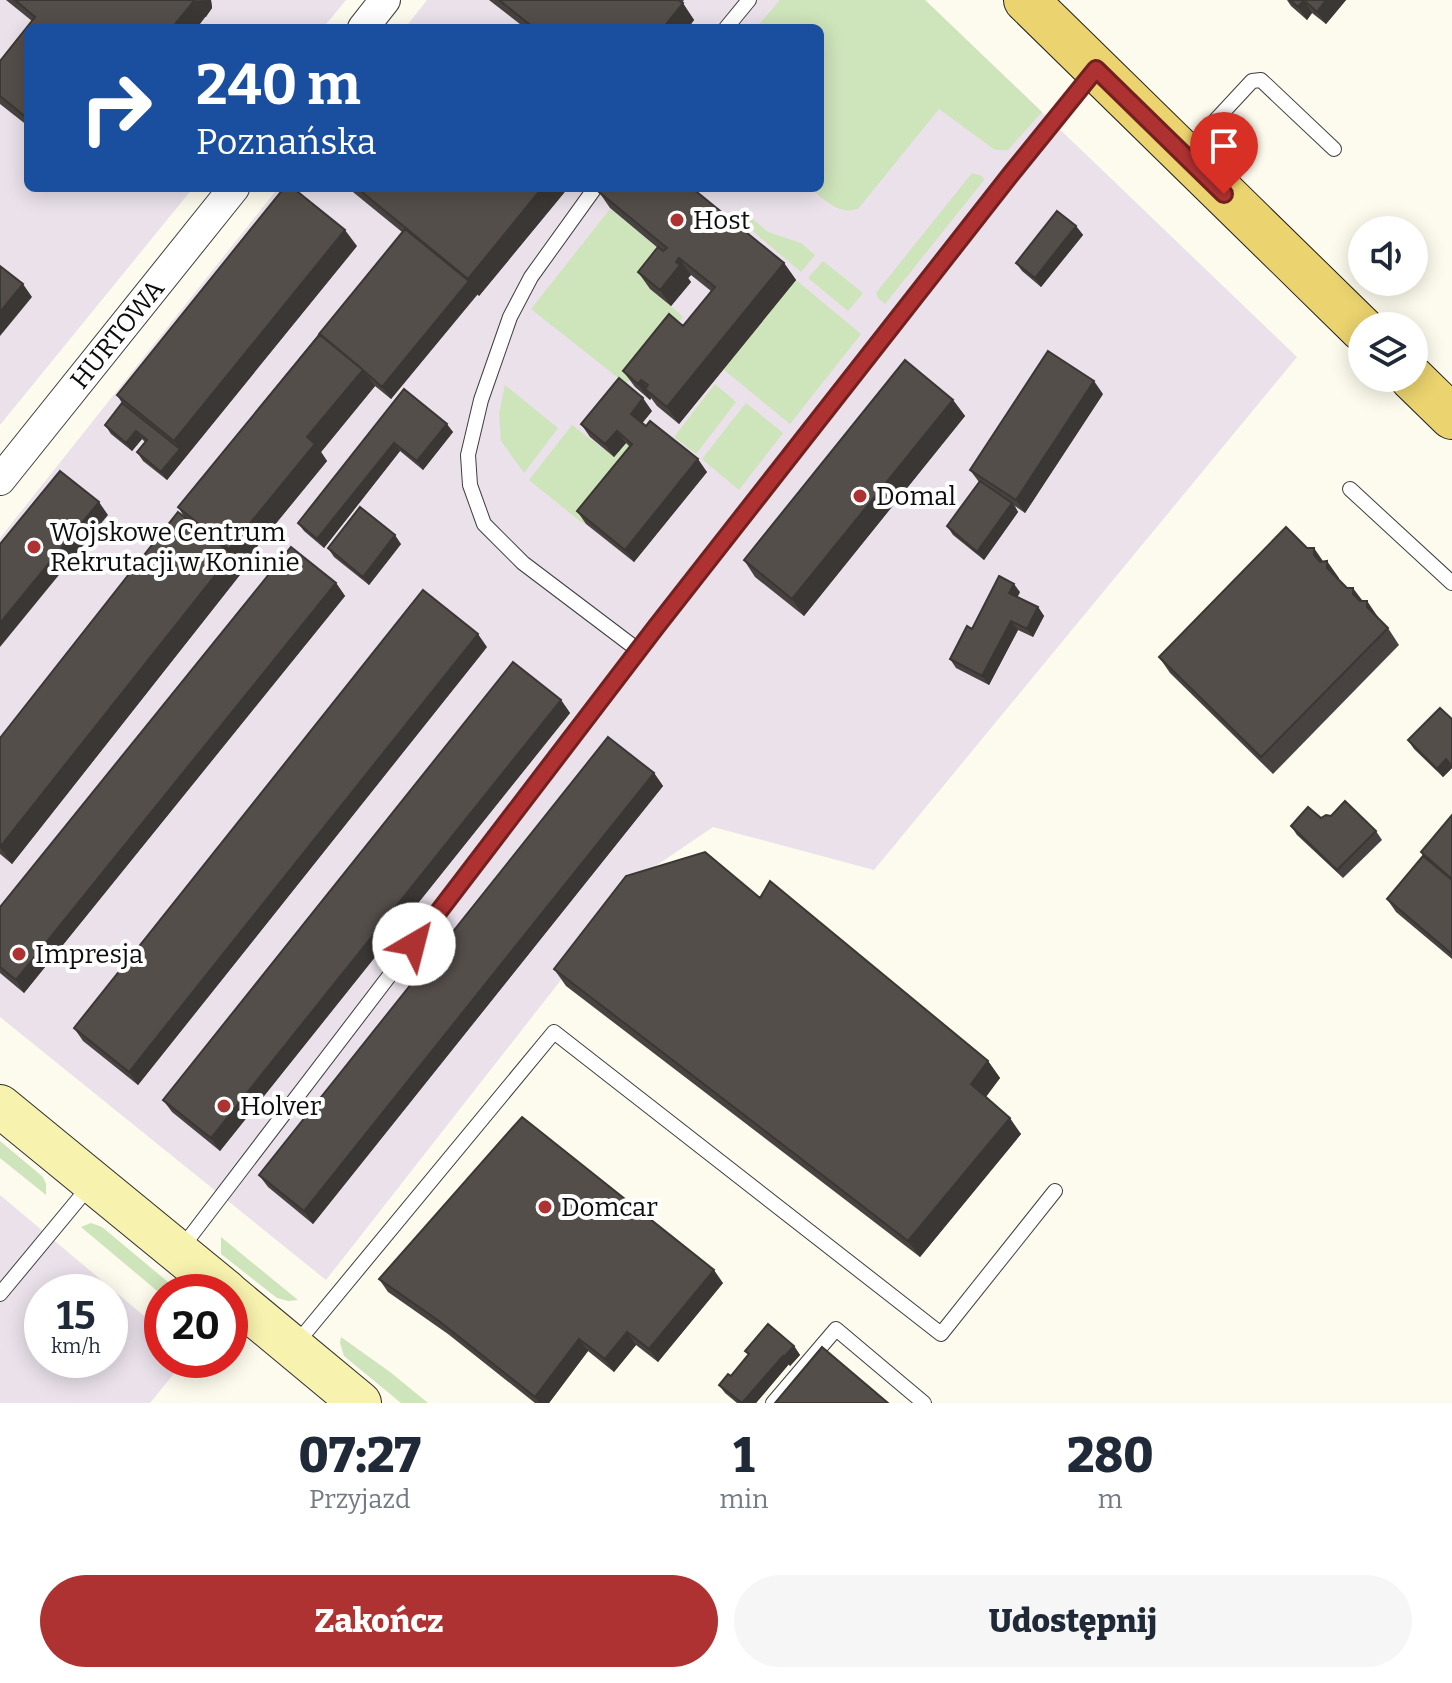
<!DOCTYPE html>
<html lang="pl">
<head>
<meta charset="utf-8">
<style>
	body { margin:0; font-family:Bitter,serif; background:#f6f6f7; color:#1f2937; height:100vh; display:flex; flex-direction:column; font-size:30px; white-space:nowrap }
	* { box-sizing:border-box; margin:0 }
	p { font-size:26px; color:#747a83 }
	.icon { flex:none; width:44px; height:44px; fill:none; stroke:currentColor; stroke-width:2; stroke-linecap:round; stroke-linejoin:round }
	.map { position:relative; height:1403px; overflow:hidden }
	.drawer { display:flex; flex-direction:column; background:#fff; flex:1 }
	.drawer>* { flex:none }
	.top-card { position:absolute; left:24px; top:24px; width:800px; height:168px; border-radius:12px; box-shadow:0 4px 20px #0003; background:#1a4fa0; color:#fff; overflow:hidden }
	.tools { position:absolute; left:1348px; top:216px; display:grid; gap:16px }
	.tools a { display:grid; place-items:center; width:80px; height:80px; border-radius:50%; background:#fff; box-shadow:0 4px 20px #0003; font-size:40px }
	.speed { position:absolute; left:24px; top:1274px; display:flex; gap:16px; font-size:40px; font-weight:700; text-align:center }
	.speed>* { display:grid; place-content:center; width:104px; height:104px; border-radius:50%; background:#fff; box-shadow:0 4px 20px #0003; line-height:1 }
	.speed small { font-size:20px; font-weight:400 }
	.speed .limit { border:12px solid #d22; background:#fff; color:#111 }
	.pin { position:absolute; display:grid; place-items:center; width:68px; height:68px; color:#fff; margin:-82px -34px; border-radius:50% 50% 50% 0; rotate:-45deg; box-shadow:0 0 8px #0007 }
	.pin .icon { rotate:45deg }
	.me { position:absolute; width:88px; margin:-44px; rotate:37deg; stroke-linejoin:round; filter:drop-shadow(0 0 6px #0008) }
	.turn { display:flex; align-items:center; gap:28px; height:168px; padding:0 40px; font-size:36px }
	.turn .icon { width:104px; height:104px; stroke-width:2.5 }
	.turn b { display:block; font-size:56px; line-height:68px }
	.eta { display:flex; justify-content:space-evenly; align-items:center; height:136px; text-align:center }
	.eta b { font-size:48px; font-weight:800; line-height:56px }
	.cta { display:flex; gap:16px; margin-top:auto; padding:16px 40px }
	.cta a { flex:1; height:92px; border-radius:48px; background:#af3232; color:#fff; font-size:32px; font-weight:800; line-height:92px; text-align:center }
	.cta a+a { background:#f6f6f7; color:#1f2937 }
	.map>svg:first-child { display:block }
	.industrial { fill:#eae1ea; fill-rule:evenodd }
	.green { fill:#cee4ba }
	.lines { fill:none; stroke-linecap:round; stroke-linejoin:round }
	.lane-casing { stroke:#3f3f3f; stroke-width:16 }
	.street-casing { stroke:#3f3f3f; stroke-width:32 }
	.secondary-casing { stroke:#2e2e2e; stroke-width:44 }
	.primary-casing { stroke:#1d1d1d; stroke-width:46 }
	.lane { stroke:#fff; stroke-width:14 }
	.street { stroke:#fff; stroke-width:30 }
	.secondary { stroke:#f7f2ae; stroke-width:42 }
	.primary { stroke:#ebd36f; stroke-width:44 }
	.wall { fill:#484340 }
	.shaded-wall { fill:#3b3734 }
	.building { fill:#544e4a; stroke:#3b3734; stroke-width:2 }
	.route-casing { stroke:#722020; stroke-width:20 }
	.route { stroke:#af3232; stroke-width:14 }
	.poi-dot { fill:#af3232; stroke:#fff; stroke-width:3 }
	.labels { text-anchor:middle; stroke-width:8; stroke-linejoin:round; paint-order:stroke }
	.poi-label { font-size:26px; fill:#0c0c0c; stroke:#fff; text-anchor:start }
	.street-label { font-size:26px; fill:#0c0c0c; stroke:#fff }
</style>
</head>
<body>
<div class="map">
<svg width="1452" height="1403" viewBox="0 0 1452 1403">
	<rect width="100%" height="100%" fill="#fdfbed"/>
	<!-- industrial -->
	<path class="industrial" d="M0,0H346L323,28H28V188H193L0,425Z
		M427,0H925L1297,357L874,870L713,827L644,874L326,1280L0,1017V538L278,188H820V28H405Z
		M0,1195L162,1331V1360H185L150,1403H0ZM42,1292H110V1360H42Z"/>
	<!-- green -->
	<path class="green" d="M780,0H925L1042,112L1008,150H995L939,109L858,209C838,215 825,200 810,188H820V28H756Z
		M972,173L982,176L984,180L885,304L878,298L876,293Z
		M610,209L678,264L671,306L683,317L626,384L531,309Z
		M748,215L768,232L801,243L815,255L801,272L742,222Z
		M823,261L863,293L848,311L808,278Z
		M796,280L861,334L790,424L723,369Z
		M715,384L736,402L696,454L674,437Z
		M505,385L558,428L524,473L501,441L499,413Z
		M746,403L783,433L739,490L702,459Z
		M572,425L614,457L626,443L641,456L586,524L581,522L529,480Z
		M0,1141L43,1177L46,1184V1195L0,1158Z
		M91,1223L102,1227L180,1292H162V1295L81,1227Z
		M221,1237L298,1300L288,1301L277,1298L221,1254Z
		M341,1337L390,1372L428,1403H401L344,1356L340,1343Z"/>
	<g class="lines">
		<defs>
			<path id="lane" d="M726,28L749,0
				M1187,151L1252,81L1261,80L1334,149
				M595,188L531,277L510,317L481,400L468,455L470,485L484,524L523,563L638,650
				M1350,489L1452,583
				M180,1250L638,650L1011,174L1093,72
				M0,1294L92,1183
				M296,1344L554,1032L941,1334L1055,1191
				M773,1403L836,1329L924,1403"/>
			<path id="street" d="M363,28L385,0
				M0,480L234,188"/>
			<path id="secondary" d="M0,1106L227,1292
				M230,1295L360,1403"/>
			<path id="primary" d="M1026,0L1362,329
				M1412,378L1452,417"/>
		</defs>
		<!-- lane casing -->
		<use href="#lane" class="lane-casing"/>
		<!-- street casing -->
		<use href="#street" class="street-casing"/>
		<!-- secondary casing -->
		<use href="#secondary" class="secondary-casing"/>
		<!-- primary casing -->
		<use href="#primary" class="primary-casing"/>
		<!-- lane -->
		<use href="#lane" class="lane"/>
		<!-- street -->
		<use href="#street" class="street"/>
		<!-- secondary -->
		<use href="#secondary" class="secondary"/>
		<!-- primary -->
		<use href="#primary" class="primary"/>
	</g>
	<!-- wall -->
	<path class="wall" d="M6,0H211L212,8L206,17L28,28V126L0,104V61L32,21Z
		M489,0H684L682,3L694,20L688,28H525Z
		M1287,0H1346L1326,24L1312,13L1307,20L1291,6Z
		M348,188H568L479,296L477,294L391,399L375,386L321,452L327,461L241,566L238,563L243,571L12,864L0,854V738L185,518L178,507L402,232Z
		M599,192L784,263L796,280L679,424L657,406L651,398L650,400L635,387L623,371L683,326L711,291L691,275L688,278L691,282L671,306L650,289L638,272L658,248L610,208Z
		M1076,226L1083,235L1041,287L1022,271L1016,263Z
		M357,246L167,480L143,461L137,452L145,442L142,439L132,451L111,434L105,425L122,403L117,395Z
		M404,389L453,432L423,470L400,451L324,548L304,531L298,523Z
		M1103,394L1025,513L1015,506L1018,512L984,560L953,535L947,526L979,482L970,470Z
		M953,400L965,416L804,616L755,577L744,560Z
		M652,411L642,423L707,472L634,562L586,524L577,511L630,447L626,443L614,457L590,437L581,424Z
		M401,544L369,585L334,557L328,548Z
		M1307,548L1323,562L1347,588L1363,601H1367L1378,619L1388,628L1399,645L1273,774L1170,673L1159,657Z
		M336,583L345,596L24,993L0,973V907Z
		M1020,592L1017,597L1038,607L1044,616L1033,637L1018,630L989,685L956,668L950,659L972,629Z
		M487,647L138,1085L83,1041L74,1028Z
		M561,700L570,713L220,1151L172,1112L163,1100Z
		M1452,719V768L1443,777L1414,749L1408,740Z
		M654,773L663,786L313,1224L268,1187L259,1175Z
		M1452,815V959L1396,912L1387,899L1423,856L1421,852Z
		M1331,816L1376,831L1382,840L1343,878L1297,835L1291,826Z
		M760,898L988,1061L1000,1078L986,1097L1021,1134L920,1257L566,986L554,969Z
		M379,1279L723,1283L658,1362L636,1345L614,1372L588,1351L549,1403H535L448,1334L388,1292Z
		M794,1346L800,1355L790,1366L789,1364L756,1403H737L725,1393L719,1385L731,1376L748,1355L745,1351Z"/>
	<!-- shaded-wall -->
	<path class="shaded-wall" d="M211,0L212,8L197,28H172L194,1Z
		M1304,0L1312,13L1307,20L1298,7Z
		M1326,0H1346L1326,24L1317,12Z
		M683,3L694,20L688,28H663Z
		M542,188H568L479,296L468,279Z
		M1076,226L1083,235L1041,287L1035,278Z
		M345,230L357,246L167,480L161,472L180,449L174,441Z
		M679,258L691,275L688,278L691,282L671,306L660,290Z
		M784,263L796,280L679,424L667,407Z
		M469,281L478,294L391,399L382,387Z
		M23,284L32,297L0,336V312Z
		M363,370L375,386L321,452L327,461L241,566L229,549L307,437Z
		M641,380L651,394L645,389L651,398L650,400L638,384Z
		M1094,381L1103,394L1025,513L1016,500Z
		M643,398L652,411L640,426L631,414Z
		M953,400L965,416L804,616L792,599Z
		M447,424L453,432L423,470L417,461Z
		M136,431L142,439L132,451L126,443Z
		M617,431L626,443L614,457L605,444Z
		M394,443L400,451L324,548L317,539Z
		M698,459L707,472L634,562L625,550Z
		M99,502L108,515L0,647V623Z
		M1012,503L1018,512L984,560L977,552Z
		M395,535L401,544L369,585L363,577Z
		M1314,548L1325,564L1326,571L1314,555Z
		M232,554L243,571L12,864L0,847Z
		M1327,561L1339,578L1338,584L1327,568Z
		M336,583L345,596L24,993L16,980Z
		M1014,584L1020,592L1015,602L1009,593Z
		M1353,588L1365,604V611L1353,594Z
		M1367,601L1378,617L1379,624L1367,607Z
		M1038,607L1044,616L1033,637L1027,629Z
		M1011,621L1018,630L989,685L982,676Z
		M478,634L487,647L138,1085L129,1072Z
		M561,700L570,713L220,1151L211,1138Z
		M1446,759L1452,768L1443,777L1437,769Z
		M654,773L663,786L313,1224L304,1211Z
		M988,1061L1000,1078L983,1100L971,1084Z
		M1010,1118L1021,1134L920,1257L908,1241Z
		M714,1270L723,1283L658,1362L649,1349Z
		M627,1332L636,1345L614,1372L605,1359Z
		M579,1339L588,1351L549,1403H539L535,1397Z
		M794,1346L800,1355L790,1366L784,1357Z
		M783,1356L789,1364L756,1403H742Z"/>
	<!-- building -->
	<path class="building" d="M15,0H194V1L172,28H28V119L0,96V61L35,17Z
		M499,0H678L683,3L663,28H534Z
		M1290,0H1326L1317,12L1304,0L1298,7Z
		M284,188H293L345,230L174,441L117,395Z
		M357,188H542L468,279Z
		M602,188H692L784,263L667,407L645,389L648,385L641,380L638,384L623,371L669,314L683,326L715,287L679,258L676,262L680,265L660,290L638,272L658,247L663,251L667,248L599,192Z
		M1057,211L1076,226L1035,278L1016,263Z
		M405,229L469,281L382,387L363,370L319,334Z
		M0,266L23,284L0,312Z
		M320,334L363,370L307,437L315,444L229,549L178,507Z
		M1048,351L1094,381L1016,500L970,470Z
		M905,360L953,400L792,599L744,560Z
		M619,378L643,398L631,414L646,426L650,421L698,459L625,550L577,511L632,444L617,431L605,444L581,424Z
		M404,389L447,424L417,461L394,443L317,539L298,523Z
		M122,403L180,449L161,472L137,452L147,440L136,431L126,443L105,425Z
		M60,471L99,502L0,623V544Z
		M980,481L1012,503L977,552L947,526Z
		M360,507L395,535L363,577L328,548Z
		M178,512L232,554L0,847V738Z
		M1286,527L1307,548H1314V555L1320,562L1327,561V568L1347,588H1353V594L1360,601H1367V607L1388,628L1261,757L1159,657Z
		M291,547L336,583L16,980L0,967V907Z
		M999,576L1014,584L1009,593L1038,607L1027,629L1011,621L982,676L950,659L967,626L972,629Z
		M423,590L478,634L129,1072L74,1028Z
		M513,662L561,700L211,1138L163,1100Z
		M1440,708L1452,719V766L1446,759L1437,769L1408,740Z
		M608,737L654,773L304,1211L259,1175Z
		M1345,801L1376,831L1337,870L1291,826L1308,807L1321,818L1326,815L1331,816Z
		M1452,815V879L1421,852Z
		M705,852L760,898L770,881L988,1061L971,1084L1010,1118L908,1241L554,969L626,876Z
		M1423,856L1452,880V954L1387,899Z
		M522,1117L714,1270L649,1349L627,1332L605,1359L579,1339L535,1397L439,1321L379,1279Z
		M768,1324L794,1346L784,1357L783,1356L742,1403L719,1385L728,1374L731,1376L749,1354L745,1351Z
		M822,1347L888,1403H775Z"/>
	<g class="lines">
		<defs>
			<path id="route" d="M414,944L656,627L1011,174L1096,69L1224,194"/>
		</defs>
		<!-- route casing -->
		<use href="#route" class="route-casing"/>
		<!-- route -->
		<use href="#route" class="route"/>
	</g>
	<!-- markers -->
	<g class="poi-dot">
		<circle cx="677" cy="220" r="8"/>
		<circle cx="860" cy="496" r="8"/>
		<circle cx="34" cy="547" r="8"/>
		<circle cx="19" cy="954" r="8"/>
		<circle cx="224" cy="1106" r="8"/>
		<circle cx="545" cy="1207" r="8"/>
	</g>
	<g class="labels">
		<!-- poi labels -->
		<g class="poi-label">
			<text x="693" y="229">Host</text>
			<text x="876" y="505">Domal</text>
			<text x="50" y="541">Wojskowe Centrum<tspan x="50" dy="30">Rekrutacji w Koninie</tspan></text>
			<text x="35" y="963">Impresja</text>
			<text x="240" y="1115">Holver</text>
			<text x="561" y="1216">Domcar</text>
		</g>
		<!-- street labels -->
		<g class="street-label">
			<text transform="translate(117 334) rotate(-51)" y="9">HURTOWA</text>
		</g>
	</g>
</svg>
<div class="tools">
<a><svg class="icon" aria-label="sound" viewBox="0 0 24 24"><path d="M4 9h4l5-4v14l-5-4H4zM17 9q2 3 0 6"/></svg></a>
<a><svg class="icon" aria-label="layers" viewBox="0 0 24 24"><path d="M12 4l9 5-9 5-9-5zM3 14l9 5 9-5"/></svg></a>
</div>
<div class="speed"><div>15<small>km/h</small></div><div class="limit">20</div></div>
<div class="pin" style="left:1224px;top:194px;background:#d93025"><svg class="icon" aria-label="arrive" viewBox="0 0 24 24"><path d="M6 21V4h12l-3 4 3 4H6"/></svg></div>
<svg class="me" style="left:414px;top:944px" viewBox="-20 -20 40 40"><circle r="19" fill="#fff"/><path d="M0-13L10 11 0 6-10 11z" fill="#af3232"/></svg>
<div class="top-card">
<div class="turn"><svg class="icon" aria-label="right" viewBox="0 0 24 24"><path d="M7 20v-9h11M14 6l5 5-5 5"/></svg><div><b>240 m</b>Poznańska</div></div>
</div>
</div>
<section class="drawer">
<div class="eta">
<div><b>07:27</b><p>Przyjazd</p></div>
<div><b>1</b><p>min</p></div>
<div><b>280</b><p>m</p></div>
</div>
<div class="cta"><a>Zakończ</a><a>Udostępnij</a></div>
</section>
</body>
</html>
